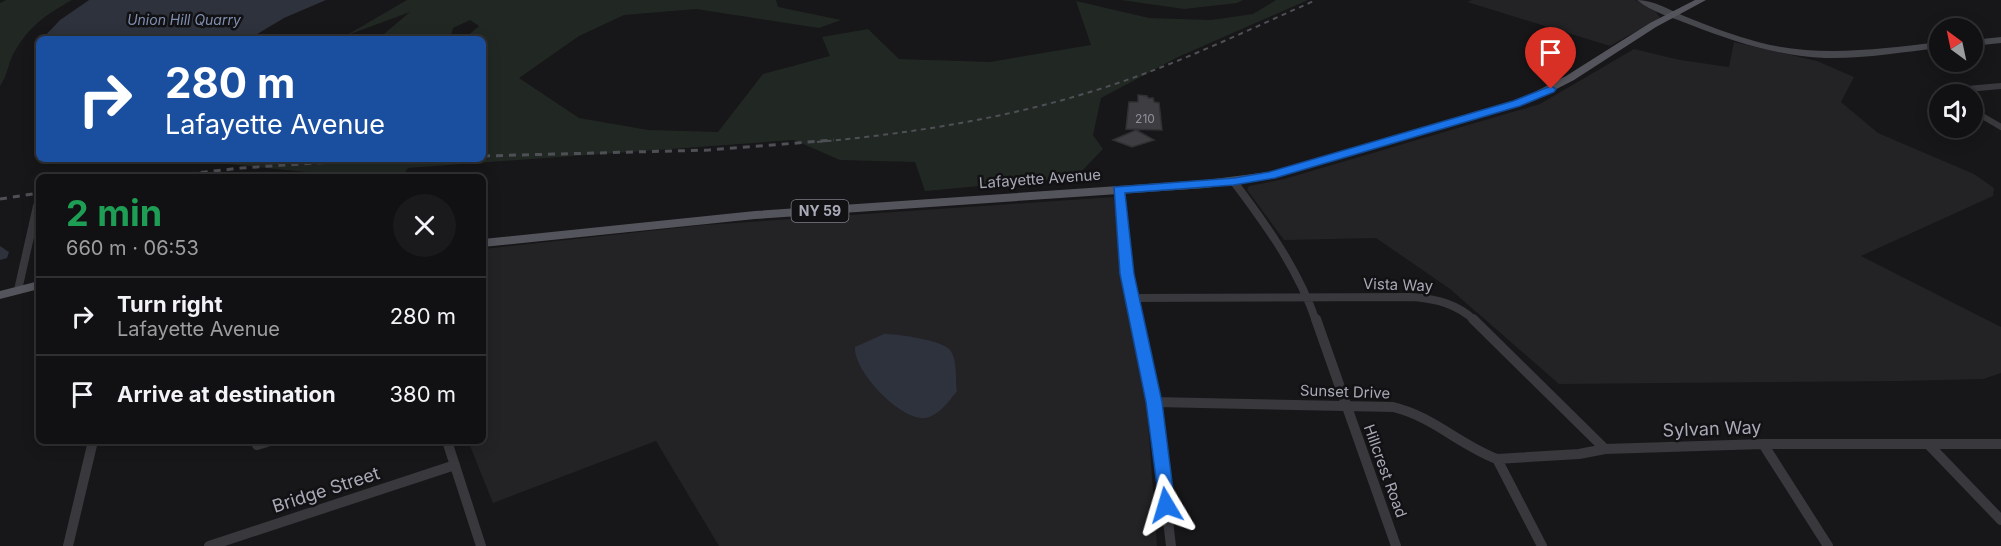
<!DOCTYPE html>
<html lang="en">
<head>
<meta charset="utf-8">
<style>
	body { margin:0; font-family:Inter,sans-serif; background:#1a191b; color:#f1f3f6; height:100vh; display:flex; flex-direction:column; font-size:22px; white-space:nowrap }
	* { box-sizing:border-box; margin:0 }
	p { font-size:20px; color:#9c9d9f }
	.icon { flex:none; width:33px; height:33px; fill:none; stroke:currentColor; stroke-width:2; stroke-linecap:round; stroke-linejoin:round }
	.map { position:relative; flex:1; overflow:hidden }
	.sheet { position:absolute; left:36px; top:174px; width:450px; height:270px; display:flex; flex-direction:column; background:#111012; border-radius:9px; box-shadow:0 3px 15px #0003,0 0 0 2px #303032 }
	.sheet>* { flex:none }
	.guide { position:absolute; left:36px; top:36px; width:450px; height:126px; border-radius:9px; box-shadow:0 3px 15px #0003,0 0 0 2px #303032; background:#1a4fa0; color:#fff; overflow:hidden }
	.needle { width:39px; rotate:327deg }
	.controls { position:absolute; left:1929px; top:18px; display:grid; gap:12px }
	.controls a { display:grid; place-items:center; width:54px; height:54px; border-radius:50%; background:#111012; box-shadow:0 3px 15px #0003,0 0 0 2px #303032; font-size:30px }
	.pin { position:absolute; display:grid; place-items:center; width:51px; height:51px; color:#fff; margin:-62px -26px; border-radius:50% 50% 50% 0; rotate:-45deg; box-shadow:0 0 6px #0007 }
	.pin .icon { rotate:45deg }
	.me { position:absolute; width:66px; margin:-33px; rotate:353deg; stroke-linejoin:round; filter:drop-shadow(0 0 4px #0008) }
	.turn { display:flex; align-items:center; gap:21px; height:126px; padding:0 30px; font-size:27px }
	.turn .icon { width:78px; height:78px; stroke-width:2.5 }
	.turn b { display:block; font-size:42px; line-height:51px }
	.round { display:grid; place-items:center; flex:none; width:63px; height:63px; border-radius:32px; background:#1a191b }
	.head { display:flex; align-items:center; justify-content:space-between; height:102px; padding:0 30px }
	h1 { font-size:36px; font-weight:700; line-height:45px; color:#1e9e55 }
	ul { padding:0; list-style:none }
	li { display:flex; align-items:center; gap:18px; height:78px; padding:0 30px; border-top:2px solid #303032 }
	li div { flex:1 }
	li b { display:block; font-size:22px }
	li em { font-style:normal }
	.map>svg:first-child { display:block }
	.built { fill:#232225 }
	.green { fill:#212823 }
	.water { fill:#2d323c }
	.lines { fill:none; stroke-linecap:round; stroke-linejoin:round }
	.river { fill:#2d323c; fill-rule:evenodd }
	.building { fill:#3e3e42; stroke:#313134; stroke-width:1.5 }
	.street-far2 { stroke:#38383d; stroke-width:6 }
	.street-far1 { stroke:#38383d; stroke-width:8 }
	.street { stroke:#38383d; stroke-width:10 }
	.secondary { fill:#46464d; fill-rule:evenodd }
	.primary { fill:#54545c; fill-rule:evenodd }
	.rail-far1 { stroke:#4f4f56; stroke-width:2; stroke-dasharray:5 4.5; stroke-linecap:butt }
	.rail { stroke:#4f4f56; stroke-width:3; stroke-dasharray:7 6; stroke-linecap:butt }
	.route { fill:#1a73e8; stroke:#114b97; stroke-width:1.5 }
	.labels { text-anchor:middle; stroke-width:5; stroke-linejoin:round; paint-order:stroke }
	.number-label { font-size:12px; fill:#8e8f9a }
	.far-water-label { font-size:14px; font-style:italic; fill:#8090b2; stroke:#121113 }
	.shield { fill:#121113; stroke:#7c7c86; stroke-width:1.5 }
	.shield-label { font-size:14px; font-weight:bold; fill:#a9aab8 }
	.street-label { font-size:15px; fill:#a9aab8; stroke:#121113 }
	.near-street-label { font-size:18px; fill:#a9aab8; stroke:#121113 }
</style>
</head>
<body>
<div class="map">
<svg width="2001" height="546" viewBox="0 0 2001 546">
	<rect width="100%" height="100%" fill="#171618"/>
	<!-- built -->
	<path class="built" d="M1472,0H1635L1655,10L1660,18L1610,46L1467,2Z
		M1734,42L1817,61L1854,77L1841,102L1878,133L1974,174L1994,188L1993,196L1861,256L2001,327V373L1983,379L1899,381L1559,384L1450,289L1376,238L1284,240L1247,190L1249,186L1284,179L1540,104L1634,49L1680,60L1729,67Z
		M1113,197L1140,311L1157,546H719L656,441L493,503L468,441H483V249L704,225Z"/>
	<!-- green -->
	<path class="green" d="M6,0H72C47,14 30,25 15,51C8,62 8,75 0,86V3Z
		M407,0H776L778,7L841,20L819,28L696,9L624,15L579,36L519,78L579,118L648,130L718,132L763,74L830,56L822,37L868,29L899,59L990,62L1091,45L1076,1L1149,18L1211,20L1253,14L1276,0H1308L1178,57L1101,98L1093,135L1103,149L1076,177L925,191L915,162L840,160L794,140L408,168L402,177H356L179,159H483V39H464L479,26L470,20L453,28L451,36L443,39H378L410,12L345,36Z
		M1121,0H1243L1237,3L1184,9Z"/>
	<!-- water -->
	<path class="water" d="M89,0H326L284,18L249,39H42L60,20Z
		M884,334C898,334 940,340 949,349C958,358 955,379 957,391C949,401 939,416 925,418C901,421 853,371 855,347Z"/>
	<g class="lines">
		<!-- river -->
		<path class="river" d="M0,246L9,252L7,258L0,260Z"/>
	</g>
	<!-- building -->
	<path class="building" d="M1138,95L1147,96L1148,98H1153L1154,102L1159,103L1162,130L1126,129L1129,102H1138Z
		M1136,130L1154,140L1132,147L1113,140Z"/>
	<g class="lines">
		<!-- street-far2 -->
		<path class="street-far2" d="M1954,94L1956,90L2001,86
			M1972,110L2001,127"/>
		<!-- street-far1 -->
		<path class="street-far1" d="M1234,182C1267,226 1298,269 1316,321
			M1118,190L1127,274L1137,321
			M18,290L37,206
			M1132,298L1413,297C1436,299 1458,304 1475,321"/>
		<!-- street -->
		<path class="street" d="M1137,319L1154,402L1171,546
			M1316,319L1396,546
			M1473,319L1605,449
			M1154,402L1393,407C1432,416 1460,445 1497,459L1542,546
			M447,441L481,546
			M1763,444L1828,546
			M1928,444L2001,520
			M257,445L270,441
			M1497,459L1579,454L1605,449L1763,444H2001
			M68,546L93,441
			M209,546L455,465"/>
		<!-- secondary -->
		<path class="secondary" d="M1637,0C1654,0 1669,10 1684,16C1708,26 1733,35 1758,42C1819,58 1878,49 1940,42V48C1902,52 1863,59 1825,58C1779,56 1734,42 1691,25C1674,18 1651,12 1637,0Z
			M2001,37V43L1972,46V40Z"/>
		<!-- primary -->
		<path class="primary" d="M1695,0H1706L1656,27L1574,80L1531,102L1274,178L1206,188L755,219L483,247V239L755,211L1206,180L1269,172L1523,98L1566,76L1650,23Z
			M39,281V289L0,299V291Z"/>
		<!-- rail-far1 -->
		<path class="rail-far1" d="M817,142C916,133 1015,117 1109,86C1180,63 1248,30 1316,0"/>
		<!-- rail -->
		<path class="rail" d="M483,156L709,150L834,140
			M162,177L241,168L376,159
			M0,199L39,193"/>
	</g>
	<!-- route -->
	<path class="route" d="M1551,86L1556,89L1554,92L1520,106L1275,178L1234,185L1125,193L1134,274L1162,402L1175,505L1172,509H1160L1146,402L1120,274L1114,187L1234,178L1269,172L1513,101Z"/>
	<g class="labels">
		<!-- number labels -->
		<g class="number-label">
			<text x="1145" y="123">210</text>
		</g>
		<!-- far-water labels -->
		<g class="far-water-label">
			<text x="184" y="25">Union Hill Quarry</text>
		</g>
		<!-- shield labels -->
		<rect class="shield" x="791.5" y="200" width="57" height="22" rx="4.5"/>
		<g class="shield-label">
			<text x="820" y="216">NY 59</text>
		</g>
		<!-- street labels -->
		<g class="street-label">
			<text transform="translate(1040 179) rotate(-4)" y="5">Lafayette Avenue</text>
			<text transform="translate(1398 285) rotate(2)" y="5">Vista Way</text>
			<text transform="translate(1345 392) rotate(2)" y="5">Sunset Drive</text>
			<text transform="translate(1385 471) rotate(70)" y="5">Hillcrest Road</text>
		</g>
		<!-- near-street labels -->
		<g class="near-street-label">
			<text transform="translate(1712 429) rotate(-2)" y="6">Sylvan Way</text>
			<text transform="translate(326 490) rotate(-18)" y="6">Bridge Street</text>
		</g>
	</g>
</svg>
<div class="controls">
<a><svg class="needle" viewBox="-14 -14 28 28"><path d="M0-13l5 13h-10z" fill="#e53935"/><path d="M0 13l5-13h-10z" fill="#9c9d9f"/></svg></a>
<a><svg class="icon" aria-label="sound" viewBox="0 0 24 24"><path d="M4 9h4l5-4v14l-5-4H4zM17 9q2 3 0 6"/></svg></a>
</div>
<div class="pin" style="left:1551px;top:89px;background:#d93025"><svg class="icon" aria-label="arrive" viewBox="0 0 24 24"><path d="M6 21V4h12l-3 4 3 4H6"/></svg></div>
<svg class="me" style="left:1166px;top:505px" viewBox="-20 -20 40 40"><path d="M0-17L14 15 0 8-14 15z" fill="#1a73e8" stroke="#fff" stroke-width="4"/></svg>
<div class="guide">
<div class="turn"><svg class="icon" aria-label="right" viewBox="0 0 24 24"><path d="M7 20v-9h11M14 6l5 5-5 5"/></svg><div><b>280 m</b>Lafayette Avenue</div></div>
</div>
<section class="sheet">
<div class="head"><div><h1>2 min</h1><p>660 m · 06:53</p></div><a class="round"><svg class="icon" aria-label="close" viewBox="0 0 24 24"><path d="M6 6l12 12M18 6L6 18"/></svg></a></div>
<ul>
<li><svg class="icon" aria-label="right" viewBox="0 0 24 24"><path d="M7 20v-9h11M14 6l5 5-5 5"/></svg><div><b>Turn right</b><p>Lafayette Avenue</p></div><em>280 m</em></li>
<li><svg class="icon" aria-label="arrive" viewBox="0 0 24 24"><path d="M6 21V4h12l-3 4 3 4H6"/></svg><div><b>Arrive at destination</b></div><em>380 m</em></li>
</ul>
</section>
</div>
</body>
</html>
